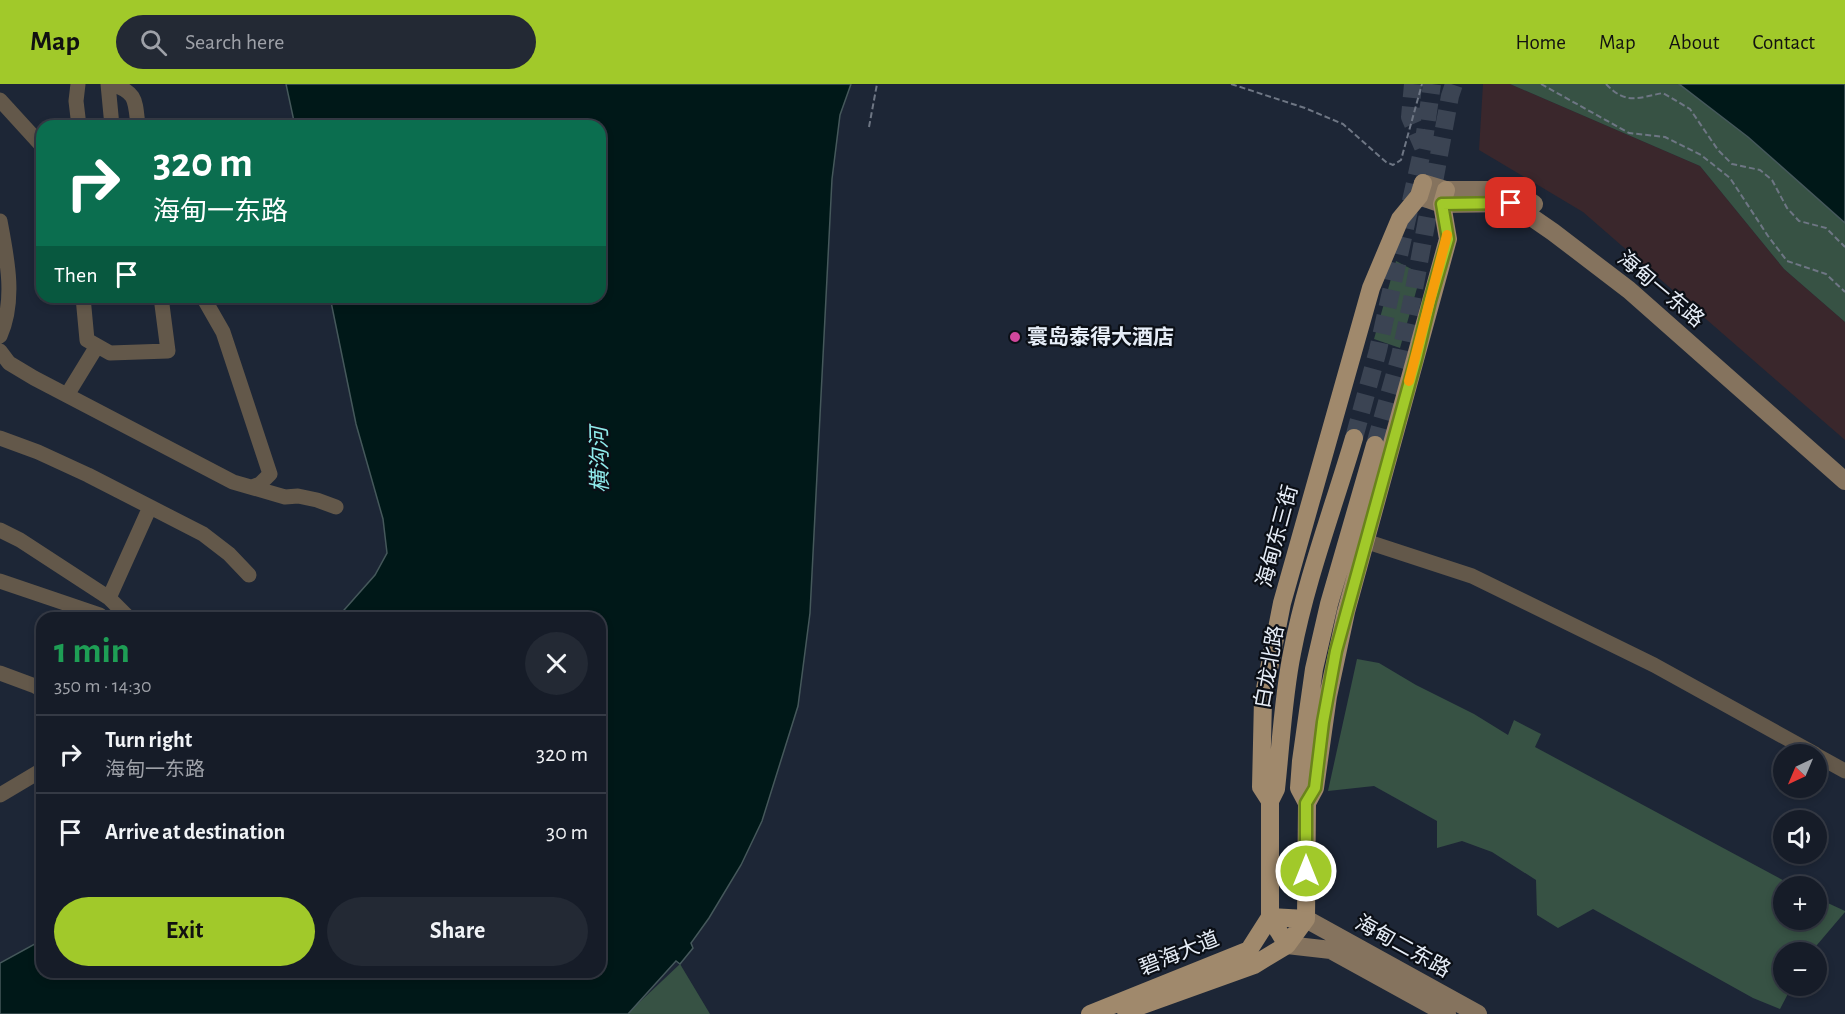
<!DOCTYPE html>
<html lang="en">
<head>
<meta charset="utf-8">
<style>
	body { margin:0; font-family:"Alegreya Sans","Noto Sans SC",sans-serif; background:#232934; color:#f1f3f6; height:100vh; display:flex; flex-direction:column; font-size:22px; white-space:nowrap }
	* { box-sizing:border-box; margin:0 }
	p { font-size:20px; color:#9ea1a8 }
	.icon { flex:none; width:33px; height:33px; fill:none; stroke:currentColor; stroke-width:2; stroke-linecap:round; stroke-linejoin:round }
	.map { position:relative; flex:1; overflow:hidden }
	.details { position:absolute; left:36px; top:528px; width:570px; height:366px; display:flex; flex-direction:column; background:#161c28; border-radius:18px; box-shadow:0 3px 9px #0003,0 0 0 2px #353a45 }
	.details>* { flex:none }
	.top-card { position:absolute; left:36px; top:36px; width:570px; height:183px; border-radius:18px; box-shadow:0 3px 9px #0003,0 0 0 2px #353a45; background:#0b6e4f; color:#fff; overflow:hidden }
	.needle { width:39px; rotate:224deg }
	.controls { position:absolute; left:1773px; top:660px; display:grid; gap:12px }
	.controls a { display:grid; place-items:center; width:54px; height:54px; border-radius:50%; background:#161c28; box-shadow:0 3px 9px #0003,0 0 0 2px #353a45; font-size:30px }
	.pin { position:absolute; display:grid; place-items:center; width:51px; height:51px; color:#fff; margin:-26px; border-radius:12px; box-shadow:0 3px 9px #0006 }
	.me { position:absolute; width:66px; margin:-33px; rotate:0deg; stroke-linejoin:round; filter:drop-shadow(0 0 4px #0008) }
	.turn { display:flex; align-items:center; gap:21px; height:126px; padding:0 18px; font-size:27px }
	.turn .icon { width:78px; height:78px; stroke-width:2.5 }
	.turn b { display:block; font-size:42px; line-height:51px }
	.then { display:flex; align-items:center; height:57px; padding:0 18px; background:#0003; gap:12px; font-size:22px }
	.round { display:grid; place-items:center; flex:none; width:63px; height:63px; border-radius:32px; background:#232934 }
	.head { display:flex; align-items:center; justify-content:space-between; height:102px; padding:0 18px }
	h1 { font-size:36px; font-weight:700; line-height:45px; color:#1e9e55 }
	.cta { display:flex; gap:12px; margin-top:auto; padding:12px 18px }
	.cta a { flex:1; height:69px; border-radius:36px; background:#a1c92a; color:#111; font-size:24px; font-weight:700; line-height:69px; text-align:center }
	.cta a+a { background:#232934; color:#f1f3f6 }
	ul { padding:0; list-style:none }
	li { display:flex; align-items:center; gap:18px; height:78px; padding:0 18px; border-top:2px solid #353a45 }
	li div { flex:1 }
	li b { display:block; font-size:22px }
	li em { font-style:normal }
	header { display:flex; align-items:center; gap:36px; box-sizing:border-box; height:84px; padding:0 30px; background:#a1c92a; color:#111 }
	header strong { font-size:28px }
	nav { display:flex; gap:33px; margin-inline-start:auto; font-size:21px }
	.search { width:420px; height:54px; background:#232934; display:flex; align-items:center; gap:15px; box-sizing:border-box; padding:0 21px; border-radius:33px; color:#9ea1a8; font-size:22px }
	.map>svg:first-child { display:block }
	.commercial { fill:#3a272c }
	.green { fill:#375244 }
	.water { fill:#001818; stroke:#45585b; stroke-width:1.5 }
	.lines { fill:none; stroke-linecap:round; stroke-linejoin:round }
	.primary-tunnel { stroke:#3b4453; stroke-width:18; stroke-dasharray:18 9; stroke-linecap:butt }
	.path { stroke:#6e7684; stroke-width:2; stroke-dasharray:6 3; stroke-linecap:butt }
	.minor { stroke:#63584a; stroke-width:15 }
	.secondary { stroke:#85735e; stroke-width:18 }
	.primary { stroke:#a0896c; stroke-width:18 }
	.route-casing { stroke:#69831b; stroke-width:15 }
	.route { stroke:#a1c92a; stroke-width:10 }
	.slow { stroke:#f59e0b; stroke-width:10 }
	.hotel-dot { fill:#d1479c; stroke:#0b0f16; stroke-width:2 }
	.labels { text-anchor:middle; stroke-width:4.5; stroke-linejoin:round; paint-order:stroke }
	.street-label { font-size:21px; fill:#e6edf7; stroke:#0b0f16 }
	.poi-label { font-size:21px; font-weight:bold; fill:#e6edf7; stroke:#0b0f16; text-anchor:start }
	.water-label { font-size:22px; font-style:italic; fill:#90ebec; stroke:#0b0f16 }
</style>
</head>
<body>
<header>
<strong>Map</strong>
<div class="search"><svg class="icon" aria-label="search" viewBox="0 0 24 24"><circle cx="10" cy="10" r="6"/><path d="M15 15l6 6"/></svg>Search here</div>
<nav><a>Home</a><a>Map</a><a>About</a><a>Contact</a></nav>
</header>
<div class="map">
<svg width="1845" height="930" viewBox="0 0 1845 930">
	<rect width="100%" height="100%" fill="#1d2636"/>
	<!-- commercial -->
	<path class="commercial" d="M1483,0H1510L1700,82L1784,185L1845,238V356L1583,128L1479,66Z"/>
	<!-- green -->
	<path class="green" d="M1510,0H1679L1686,5L1748,53L1845,139V238L1784,185L1700,82Z
		M1396,177L1421,190L1400,264L1374,255Z
		M1357,575L1379,579L1416,601L1474,630L1508,651L1514,636L1541,650L1535,663L1794,802H1784V836H1816L1817,814L1845,827V828L1811,868H1784V902H1792L1780,925L1753,914L1593,825L1558,844L1537,831L1536,796L1492,768L1462,757L1437,764V737L1374,702L1328,707Z
		M680,880L710,930H627Z"/>
	<!-- water -->
	<path class="water" d="M286,0H851L840,31L832,95L810,529L798,622L762,737L741,781L709,834L691,859L693,864L680,880L676,877L628,930H0V879L42,856V888H600V534H337L375,491L387,469L383,435L356,340L330,213H600V42H295Z
		M1679,0H1845V139L1748,53Z"/>
	<g class="lines">
		<!-- primary-tunnel -->
		<path class="primary-tunnel" d="M1423,63L1432,0
			M1354,354L1378,266L1423,63L1410,33L1413,0
			M1375,361L1400,272L1412,216L1450,12L1454,0"/>
		<!-- path -->
		<path class="path" d="M1231,0L1305,24L1343,40L1386,78L1393,81L1401,76L1422,0
			M1541,0L1629,49L1665,53L1701,71L1730,94L1768,152L1787,177L1826,190L1845,208
			M1606,0C1626,21 1637,14 1663,9L1690,25L1718,66L1732,80L1760,86L1772,96L1787,124L1799,137L1826,144L1845,163
			M869,43L877,0"/>
		<!-- minor -->
		<path class="minor" d="M78,0L76,17L79,42
			M108,0L112,42
			M112,0C137,9 135,16 138,42
			M0,16L42,62
			M0,137C7,174 16,216 0,252
			M83,213L87,256L110,269L168,267L161,213
			M203,213L223,248L270,390L260,400L252,403
			M0,267L9,279L34,294L233,398L285,413L298,412L317,416L336,423
			M67,311L97,262
			M0,354L38,368L88,391L203,450L229,470L249,491
			M0,446L20,456L109,514
			M1365,457L1472,492L1654,581L1815,670
			M0,497L100,531
			M129,534L109,514L150,423
			M0,589L35,602L42,606
			M1816,671L1845,687
			M0,711L42,686"/>
		<!-- secondary -->
		<path class="secondary" d="M1423,99L1446,106H1513L1534,120
			M1419,112L1442,120L1511,119L1553,148L1629,206L1845,397
			M1306,835L1478,930
			M1287,861L1331,866L1447,930"/>
		<!-- primary -->
		<path class="primary" d="M1270,717L1276,705C1281,660 1283,614 1292,569C1306,496 1333,425 1354,354
			M1307,719L1299,704L1301,677L1314,585L1329,520L1375,361
			M1306,835L1307,719L1315,704L1328,612L1346,528L1448,155L1442,120L1446,106
			M1126,927L1254,881L1287,861L1306,835L1270,833L1287,861
			M1090,930L1249,866L1270,833V717L1261,703L1263,615L1282,519L1371,204L1400,135L1419,112L1423,99"/>
	</g>
	<g class="lines">
		<defs>
			<path id="route" d="M1306,787V719L1315,704L1323,638L1336,567L1416,275L1430,217L1448,155L1442,120L1511,119"/>
		</defs>
		<!-- route casing -->
		<use href="#route" class="route-casing"/>
		<!-- route -->
		<use href="#route" class="route"/>
		<!-- slow -->
		<path class="slow" d="M1409,297L1447,151"/>
	</g>
	<!-- markers -->
	<circle class="hotel-dot" cx="1015" cy="253" r="6"/>
	<g class="labels">
		<!-- street labels -->
		<g class="street-label">
			<text transform="translate(1661 205) rotate(40)" y="7">海甸一东路</text>
			<text transform="translate(1277 452) rotate(-75)" y="7">海甸东三街</text>
			<text transform="translate(1269 583) rotate(-80)" y="7">白龙北路</text>
			<text transform="translate(1403 862) rotate(29)" y="7">海甸二东路</text>
			<text transform="translate(1179 869) rotate(-22)" y="7">碧海大道</text>
		</g>
		<!-- poi labels -->
		<g class="poi-label">
			<text x="1027" y="260">寰岛泰得大酒店</text>
		</g>
		<!-- water labels -->
		<g class="water-label">
			<text transform="translate(599 376) rotate(-91)" y="8">横沟河</text>
		</g>
	</g>
</svg>
<div class="controls">
<a><svg class="needle" viewBox="-14 -14 28 28"><path d="M0-13l5 13h-10z" fill="#e53935"/><path d="M0 13l5-13h-10z" fill="#9ea1a8"/></svg></a>
<a><svg class="icon" aria-label="sound" viewBox="0 0 24 24"><path d="M4 9h4l5-4v14l-5-4H4zM17 9q2 3 0 6"/></svg></a>
<a>+</a>
<a>−</a>
</div>
<div class="pin" style="left:1511px;top:119px;background:#d93025"><svg class="icon" aria-label="arrive" viewBox="0 0 24 24"><path d="M6 21V4h12l-3 4 3 4H6"/></svg></div>
<svg class="me" style="left:1306px;top:787px" viewBox="-20 -20 40 40"><circle r="17" fill="#a1c92a" stroke="#fff" stroke-width="3"/><path d="M0-11L8 9 0 5-8 9z" fill="#fff"/></svg>
<div class="top-card">
<div class="turn"><svg class="icon" aria-label="right" viewBox="0 0 24 24"><path d="M7 20v-9h11M14 6l5 5-5 5"/></svg><div><b>320 m</b>海甸一东路</div></div>
<div class="then">Then<svg class="icon" aria-label="arrive" viewBox="0 0 24 24"><path d="M6 21V4h12l-3 4 3 4H6"/></svg></div>
</div>
<section class="details">
<div class="head"><div><h1>1 min</h1><p>350 m · 14:30</p></div><a class="round"><svg class="icon" aria-label="close" viewBox="0 0 24 24"><path d="M6 6l12 12M18 6L6 18"/></svg></a></div>
<ul>
<li><svg class="icon" aria-label="right" viewBox="0 0 24 24"><path d="M7 20v-9h11M14 6l5 5-5 5"/></svg><div><b>Turn right</b><p>海甸一东路</p></div><em>320 m</em></li>
<li><svg class="icon" aria-label="arrive" viewBox="0 0 24 24"><path d="M6 21V4h12l-3 4 3 4H6"/></svg><div><b>Arrive at destination</b></div><em>30 m</em></li>
</ul>
<div class="cta"><a>Exit</a><a>Share</a></div>
</section>
</div>
</body>
</html>
